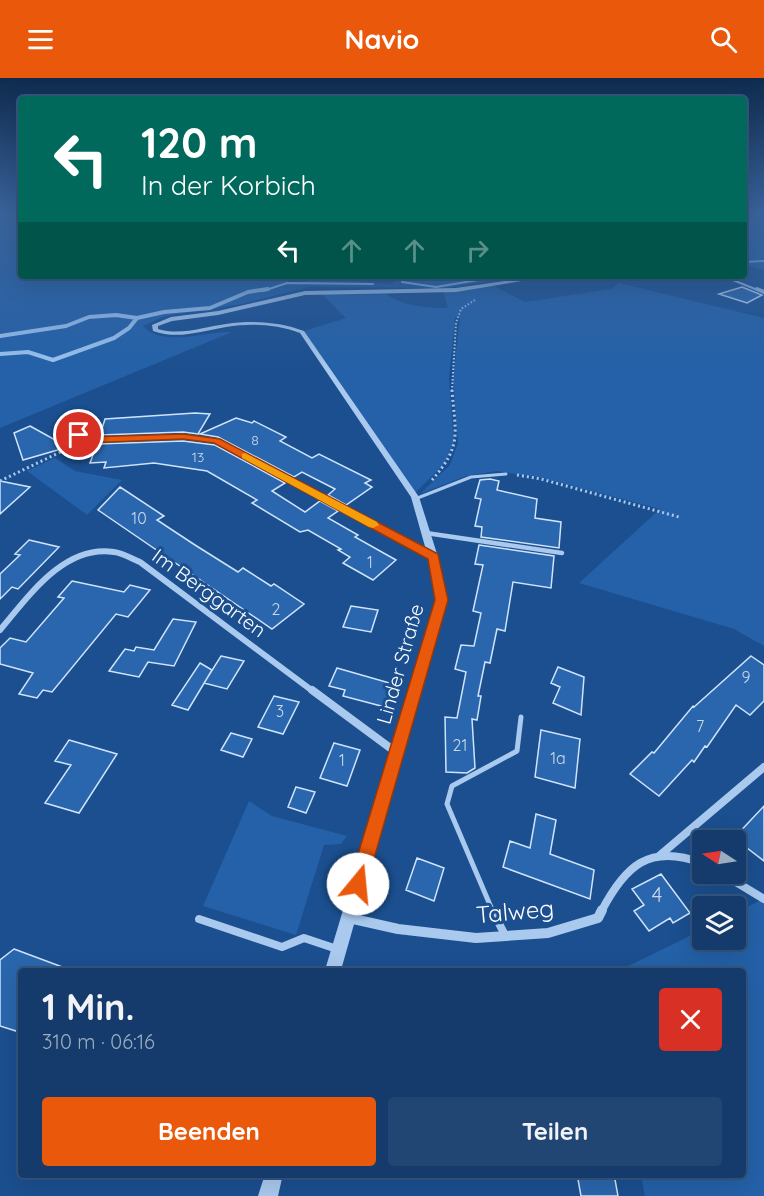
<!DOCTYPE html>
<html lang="de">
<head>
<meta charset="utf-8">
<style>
	body { margin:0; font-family:Quicksand,sans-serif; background:#214673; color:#f1f3f6; height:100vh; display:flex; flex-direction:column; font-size:22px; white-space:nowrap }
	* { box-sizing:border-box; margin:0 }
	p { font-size:20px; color:#9dadc1 }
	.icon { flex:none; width:33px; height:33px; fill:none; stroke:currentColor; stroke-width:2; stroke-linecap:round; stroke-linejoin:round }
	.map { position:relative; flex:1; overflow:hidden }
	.drawer { position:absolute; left:18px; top:890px; width:728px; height:210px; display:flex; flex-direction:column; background:#143b6b; border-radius:6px; box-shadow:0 6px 24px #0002,0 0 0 2px #33557e }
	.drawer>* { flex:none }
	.guide { position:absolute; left:18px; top:18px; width:729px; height:183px; border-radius:6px; box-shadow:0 6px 24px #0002,0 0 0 2px #33557e; background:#00695c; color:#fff; overflow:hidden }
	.needle { width:39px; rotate:282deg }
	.buttons { position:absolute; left:692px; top:752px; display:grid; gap:12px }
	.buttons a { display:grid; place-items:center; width:54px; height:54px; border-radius:6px; background:#143b6b; box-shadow:0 6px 24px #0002,0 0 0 2px #33557e; font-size:30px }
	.pin { position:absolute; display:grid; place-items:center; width:51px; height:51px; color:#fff; margin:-26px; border:3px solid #fff; border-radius:50%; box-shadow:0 2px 6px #0007 }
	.me { position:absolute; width:66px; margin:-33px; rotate:17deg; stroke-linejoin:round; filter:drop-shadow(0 0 4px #0008) }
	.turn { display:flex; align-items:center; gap:21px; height:126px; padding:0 24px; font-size:27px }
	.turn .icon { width:78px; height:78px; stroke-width:2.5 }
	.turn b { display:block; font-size:42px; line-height:51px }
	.lanes { display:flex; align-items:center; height:57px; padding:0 24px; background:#0003; justify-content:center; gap:30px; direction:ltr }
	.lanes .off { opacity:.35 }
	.round { display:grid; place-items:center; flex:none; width:63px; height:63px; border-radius:6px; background:#214673 }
	.headline { display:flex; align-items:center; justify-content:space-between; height:102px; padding:0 24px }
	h1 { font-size:36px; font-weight:700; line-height:45px }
	.button { display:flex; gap:12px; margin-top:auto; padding:12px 24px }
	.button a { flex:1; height:69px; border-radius:6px; background:#ea580c; color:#fff; font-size:24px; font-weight:700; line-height:69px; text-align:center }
	.button a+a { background:#214673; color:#f1f3f6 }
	header { display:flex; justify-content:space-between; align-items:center; height:78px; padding:0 24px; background:#ea580c; color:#fff; font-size:27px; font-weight:700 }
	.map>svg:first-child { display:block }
	.green { fill:#2461a8 }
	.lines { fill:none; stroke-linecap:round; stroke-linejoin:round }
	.stream-far1 { stroke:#9cc4f0; stroke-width:2 }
	.stream { stroke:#9cc4f0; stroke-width:4 }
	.building { fill:#2a66ad; stroke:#cfe3fa; stroke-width:1.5 }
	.path-far1 { stroke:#a9c9ee; stroke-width:2; stroke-dasharray:1.5 2; stroke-linecap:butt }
	.path { stroke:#a9c9ee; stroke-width:3; stroke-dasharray:2 3; stroke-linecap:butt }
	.service-far3 { stroke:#a9c9ee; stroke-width:3 }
	.service-far2 { stroke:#a9c9ee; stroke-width:4.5 }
	.service-far1 { stroke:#a9c9ee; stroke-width:5 }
	.service { stroke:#a9c9ee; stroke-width:8 }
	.minor-far5 { stroke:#a9c9ee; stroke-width:2 }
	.minor-far4 { stroke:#a9c9ee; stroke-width:4 }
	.minor-far3 { stroke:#a9c9ee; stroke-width:4.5 }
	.minor-far2 { stroke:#a9c9ee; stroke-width:6 }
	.minor-far1 { stroke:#a9c9ee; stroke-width:8 }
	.minor { stroke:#a9c9ee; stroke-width:10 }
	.tertiary { fill:#a9c9ee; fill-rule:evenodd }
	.route { fill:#ea580c; stroke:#983908; stroke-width:1.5 }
	.slow { fill:#f59e0b }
	.labels { text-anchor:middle; stroke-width:6; stroke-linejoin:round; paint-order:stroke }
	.far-number-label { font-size:14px; fill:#cad9ea }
	.number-label { font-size:16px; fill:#cad9ea }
	.street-label { font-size:20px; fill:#fff; stroke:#1b4f8f }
	.near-number-label { font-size:20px; fill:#cad9ea }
	.near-street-label { font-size:24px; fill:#fff; stroke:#1b4f8f }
</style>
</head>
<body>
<header><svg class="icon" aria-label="menu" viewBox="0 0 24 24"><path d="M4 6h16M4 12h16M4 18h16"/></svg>Navio<svg class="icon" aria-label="search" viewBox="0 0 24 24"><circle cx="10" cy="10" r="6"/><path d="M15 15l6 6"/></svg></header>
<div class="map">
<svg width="764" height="1118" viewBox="0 0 764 1118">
	<rect width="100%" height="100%" fill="#1b4f8f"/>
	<!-- green -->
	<path class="green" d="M0,134H21V198H287L289,205L329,201L392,206L400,198H498L504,201L446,210L309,209L241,226L165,238L143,248C164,270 205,253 232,254L0,350Z
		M744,134H764V192L744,186Z
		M619,205L764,240V568L734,551L579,505L660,431L542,400L497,393L466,398L420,416L450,387L458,365L453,302L460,239H455L449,301L454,364L445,385L415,415L304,253L346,240L324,218L312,213L381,212C399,228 425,230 448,230L443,212L492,207L525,224L611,211Z
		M55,380L75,393L122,402L87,437L27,393Z
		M249,723L272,738L347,758L341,766L324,767L296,857L203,828Z
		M761,822L764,825V1118H645L641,1097L742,1096V892H620L702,852V861H735V835Z"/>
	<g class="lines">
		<!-- stream-far1 -->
		<path class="stream-far1" d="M744,184L764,183
			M402,204L436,209L502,198
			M263,213L287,205L373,206"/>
		<!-- stream -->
		<path class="stream" d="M0,258L66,248L89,239L116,237L137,240L164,234L210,230L248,214L268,211
			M0,276L28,274L53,282L114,260L129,250L137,240"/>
	</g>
	<!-- building -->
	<path class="building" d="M742,209L762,217L747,225L719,216Z
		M195,335L210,336L198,356L183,354L100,357L105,341Z
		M236,340L252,345L254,343L286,359L280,363L312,380L319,376L371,402L365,405L372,409L346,427L328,417L335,411L302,394L294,399L218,359L200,356Z
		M30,348L68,369L23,382L14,355Z
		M183,363L215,367L285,405L272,413L305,434L320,423L338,433L328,440L358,457L355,459L396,482L373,502L343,485L350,479L338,472L341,471L308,452L300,454L252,425L257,422L207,393L154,385L104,390L106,384L90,385L97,366Z
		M490,401L499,403L497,412L537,421L535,440L561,444L559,470L481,459L482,449L475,448L481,421L475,420L480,402Z
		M0,403L30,409L0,436Z
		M120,409L164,438L157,442L195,467L238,494L243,490L271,508L274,506L304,526L272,551L98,432Z
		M29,462L59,469L18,511L12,509L0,521V496L20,477L15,476Z
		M479,467L554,478L551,510L513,504L505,553L497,551L490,585L485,584L478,618H481L477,642L472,641L475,690L467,695L446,694L445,639L457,640L466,594L455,591L461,567L474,568L481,535L473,533L483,487L475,486Z
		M72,503L124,514L130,507L150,512L128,539L116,536L52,614L43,612L37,620L19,616L33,595L0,586V570L10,560L26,564L64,520L58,519Z
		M351,528L378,532L371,554L343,549Z
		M173,541L196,544L174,588L148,584L139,599L109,593L125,571L134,573L136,569L154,572Z
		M221,578L244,583L227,611L204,605Z
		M751,578L764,587V623L750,637L736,627L707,669L705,668L694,684L692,682L659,718L630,696L652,674L654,675L693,628L694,629Z
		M200,585L212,592L188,632L172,627Z
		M558,589L584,599L581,637L553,625L560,609L551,605Z
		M337,590L393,606L385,629L343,618L345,612L329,608Z
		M274,618L299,624L283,656L258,649Z
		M541,652L580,661L575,710L535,699Z
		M231,655L252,661L243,679L221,672Z
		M69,662L117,676L79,735L45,725L71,687L55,683Z
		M334,665L360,672L347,708L320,700Z
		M296,709L315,714L306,735L288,729Z
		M764,728V783L734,760Z
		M536,736L556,742L550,776L594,792L590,821L503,789L510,763L530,770Z
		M417,780L444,790L434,823L406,812Z
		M661,796L690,835L673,845L670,840L649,853L634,833L644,827L632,811Z
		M14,871L65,890L64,892H21V944L16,953L0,948V882Z
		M577,1096H614L618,1118H581Z"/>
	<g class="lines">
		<!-- path-far1 -->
		<path class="path-far1" d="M452,313L456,245L461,231L475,222"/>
		<!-- path -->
		<path class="path" d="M517,397L541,401L679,439
			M432,402C463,367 455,355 452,312
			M0,403L73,368"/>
		<!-- service-far3 -->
		<path class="service-far3" d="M415,421L471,399L506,396"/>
		<!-- service-far2 -->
		<path class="service-far2" d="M426,455L562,475"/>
		<!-- service-far1 -->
		<path class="service-far1" d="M493,834L447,726L452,708L517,673L521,639"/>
		<!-- service -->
		<path class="service" d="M492,832L505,857
			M199,841L282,869L304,860L337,871"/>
		<!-- minor-far5 -->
		<path class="minor-far5" d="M723,198L760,213"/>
		<!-- minor-far4 -->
		<path class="minor-far4" d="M757,211L764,214"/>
		<!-- minor-far3 -->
		<path class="minor-far3" d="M79,357L85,362L183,358L216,363L368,444"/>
		<!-- minor-far2 -->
		<path class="minor-far2" d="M365,443L433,479
			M0,552C28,519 64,466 114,474C123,475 132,481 140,484L314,614"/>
		<!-- minor-far1 -->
		<path class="minor-far1" d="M312,612L397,675
			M659,778L764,689
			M721,795L764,821
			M601,834C625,788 649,765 702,785"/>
		<!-- minor -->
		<path class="minor" d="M349,840L398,851L476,860L548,855L598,840L602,832"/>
		<!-- tertiary -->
		<path class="tertiary" d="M540,198H552L456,214L305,217L218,237L172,243L158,248V251C181,258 204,249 226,246C253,242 279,244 304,253L419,419L438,479L446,523L341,892H325L436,523L428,479L411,419L300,255C276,246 251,245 226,249C201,253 178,262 153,253L152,247L171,239L218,233L305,213L456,210Z
			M265,1096H283L278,1118H258Z"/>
	</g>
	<!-- sky -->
	<linearGradient id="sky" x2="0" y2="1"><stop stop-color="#0f2b4f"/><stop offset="0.46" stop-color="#39639b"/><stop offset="1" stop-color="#39639b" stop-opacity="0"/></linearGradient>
	<rect width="764" height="291" fill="url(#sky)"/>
	<!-- route -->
	<path class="route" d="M79,354L87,359L183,356L220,361L438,476L448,522L365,812L358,815L352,812L349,806L435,522L428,481L214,365L183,361L85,365L75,357Z"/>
	<!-- slow -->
	<path class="slow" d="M245,375L377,444L379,447L373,450L369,449L242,380V376Z"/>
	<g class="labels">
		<!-- far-number labels -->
		<g class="far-number-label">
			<text x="255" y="367">8</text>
			<text x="198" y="384">13</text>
		</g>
		<!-- number labels -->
		<g class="number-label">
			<text x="139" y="446">10</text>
			<text x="370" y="490">1</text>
			<text x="276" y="537">2</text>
			<text x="746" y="605">9</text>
			<text x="280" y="639">3</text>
			<text x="700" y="654">7</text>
			<text x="460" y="673">21</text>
			<text x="558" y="686">1a</text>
			<text x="342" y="688">1</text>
		</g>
		<!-- street labels -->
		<g class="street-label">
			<text transform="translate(209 515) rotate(36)" y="7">Im Berggarten</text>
			<text transform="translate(400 586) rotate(-74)" y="7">Linder Straße</text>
		</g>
		<!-- near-number labels -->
		<g class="near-number-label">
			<text x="657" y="824">4</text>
		</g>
		<!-- near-street labels -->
		<g class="near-street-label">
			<text transform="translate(515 834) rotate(-5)" y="8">Talweg</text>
		</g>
	</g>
</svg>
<div class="buttons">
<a><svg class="needle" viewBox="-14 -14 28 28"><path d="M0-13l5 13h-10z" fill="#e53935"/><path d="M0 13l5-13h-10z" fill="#9dadc1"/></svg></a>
<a><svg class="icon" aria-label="layers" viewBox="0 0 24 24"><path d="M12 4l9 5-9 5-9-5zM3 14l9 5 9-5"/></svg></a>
</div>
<div class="pin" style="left:79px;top:357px;background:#d93025"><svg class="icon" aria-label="arrive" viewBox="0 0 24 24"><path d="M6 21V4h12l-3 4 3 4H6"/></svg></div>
<svg class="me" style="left:358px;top:806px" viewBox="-20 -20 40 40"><circle r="19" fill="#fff"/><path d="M0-13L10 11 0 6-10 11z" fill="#ea580c"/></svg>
<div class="guide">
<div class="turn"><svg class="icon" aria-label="left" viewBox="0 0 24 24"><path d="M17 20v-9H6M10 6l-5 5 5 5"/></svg><div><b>120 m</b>In der Korbich</div></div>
<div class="lanes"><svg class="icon" aria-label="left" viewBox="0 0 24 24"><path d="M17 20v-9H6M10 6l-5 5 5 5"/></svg><svg class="icon off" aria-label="ahead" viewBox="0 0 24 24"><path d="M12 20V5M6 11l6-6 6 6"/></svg><svg class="icon off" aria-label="ahead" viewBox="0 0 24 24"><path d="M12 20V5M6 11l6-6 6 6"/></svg><svg class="icon off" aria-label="right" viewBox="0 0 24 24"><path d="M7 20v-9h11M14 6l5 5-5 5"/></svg></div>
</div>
<section class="drawer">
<div class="headline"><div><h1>1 Min.</h1><p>310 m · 06:16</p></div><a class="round" style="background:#d93025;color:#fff"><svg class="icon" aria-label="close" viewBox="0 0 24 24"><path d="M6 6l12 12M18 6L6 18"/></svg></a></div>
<div class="button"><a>Beenden</a><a>Teilen</a></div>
</section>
</div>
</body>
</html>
